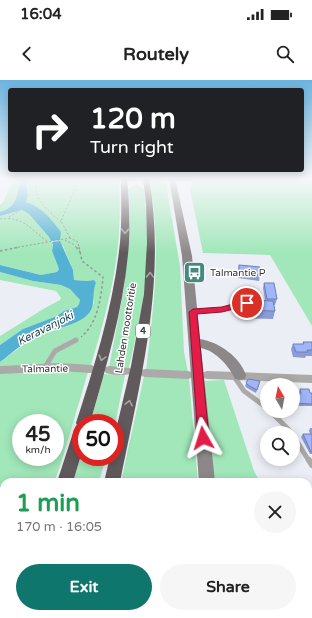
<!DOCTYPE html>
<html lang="en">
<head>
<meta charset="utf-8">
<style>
	body { margin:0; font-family:"Varela Round",sans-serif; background:#f6f6f6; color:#222; height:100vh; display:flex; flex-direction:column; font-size:15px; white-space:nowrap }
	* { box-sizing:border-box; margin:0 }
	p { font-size:13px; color:#767676 }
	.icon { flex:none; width:22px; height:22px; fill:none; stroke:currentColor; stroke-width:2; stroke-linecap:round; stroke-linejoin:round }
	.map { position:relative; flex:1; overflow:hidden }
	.panel { position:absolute; left:0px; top:398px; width:312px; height:140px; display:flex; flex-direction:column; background:#fff; border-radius:12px 12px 0 0; box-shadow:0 2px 10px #0003 }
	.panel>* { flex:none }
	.top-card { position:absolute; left:8px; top:8px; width:296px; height:84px; border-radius:4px; box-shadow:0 2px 10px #0003; background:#202124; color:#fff; overflow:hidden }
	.needle { width:26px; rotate:350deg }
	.controls { position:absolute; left:260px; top:298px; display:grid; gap:8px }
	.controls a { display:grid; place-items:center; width:40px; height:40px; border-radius:50%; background:#fff; box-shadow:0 2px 10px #0003; font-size:20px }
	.speed { position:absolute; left:12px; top:334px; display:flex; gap:8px; font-size:20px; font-weight:700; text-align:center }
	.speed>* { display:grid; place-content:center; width:52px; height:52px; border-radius:50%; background:#fff; box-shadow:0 2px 10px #0003; line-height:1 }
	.speed small { font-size:10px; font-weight:400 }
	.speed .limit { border:6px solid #d22; background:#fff; color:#111 }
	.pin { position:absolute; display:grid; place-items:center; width:34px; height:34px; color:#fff; margin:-17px; border:2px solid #fff; border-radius:50%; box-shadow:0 1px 4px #0007 }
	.me { position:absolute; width:44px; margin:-22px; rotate:354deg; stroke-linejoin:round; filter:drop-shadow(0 0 3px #0008) }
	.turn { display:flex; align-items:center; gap:14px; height:84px; padding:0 16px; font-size:18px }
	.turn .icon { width:52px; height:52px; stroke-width:2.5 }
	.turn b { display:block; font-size:28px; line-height:34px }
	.round { display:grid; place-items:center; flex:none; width:42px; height:42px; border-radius:21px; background:#f6f6f6 }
	.overview { display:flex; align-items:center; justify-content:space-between; height:68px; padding:0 16px }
	h1 { font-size:24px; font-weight:800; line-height:30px; color:#1e9e55 }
	.action { display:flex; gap:8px; margin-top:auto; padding:8px 16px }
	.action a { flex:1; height:46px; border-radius:24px; background:#0f766e; color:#fff; font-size:16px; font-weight:800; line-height:46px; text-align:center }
	.action a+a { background:#f6f6f6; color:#222 }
	.status { display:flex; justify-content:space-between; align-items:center; height:28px; padding:0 20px; background:#fff; direction:ltr }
	.status svg { height:11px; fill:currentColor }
	header { display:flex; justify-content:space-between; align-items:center; height:52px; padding:0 16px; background:#fff; font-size:18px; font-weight:800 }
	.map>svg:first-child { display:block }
	.green { fill:#a1e7b9; fill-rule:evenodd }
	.water { fill:#53b1d3 }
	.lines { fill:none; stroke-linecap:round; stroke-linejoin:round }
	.path-far1 { stroke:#94969a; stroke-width:1; stroke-dasharray:2 2; stroke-linecap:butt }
	.path { stroke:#94969a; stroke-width:1.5; stroke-dasharray:2.5 2.5; stroke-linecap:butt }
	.lane-far2 { stroke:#aca9a9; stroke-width:4 }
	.lane-far1 { stroke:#aca9a9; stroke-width:5 }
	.lane { stroke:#aca9a9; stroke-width:6 }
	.street { fill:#aca9a9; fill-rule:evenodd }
	.secondary { fill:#8c8788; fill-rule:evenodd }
	.highway { fill:#615a5c; fill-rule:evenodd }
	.wall { fill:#8a9cd7 }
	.building { fill:#a1b5fa; stroke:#717faf }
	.oneway { stroke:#a8a4a5 }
	.route { fill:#e11d48; stroke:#92132f }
	.labels { text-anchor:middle; stroke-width:3; stroke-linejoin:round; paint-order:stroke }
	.shield { fill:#fff; stroke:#707172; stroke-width:1 }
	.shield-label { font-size:9px; font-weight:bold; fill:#333436 }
	.poi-label { font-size:10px; fill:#333436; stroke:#fff; text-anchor:start }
	.street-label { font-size:10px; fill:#333436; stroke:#fff }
	.water-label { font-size:11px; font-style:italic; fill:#204958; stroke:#fff }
</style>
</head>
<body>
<div class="status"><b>16:04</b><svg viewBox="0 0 49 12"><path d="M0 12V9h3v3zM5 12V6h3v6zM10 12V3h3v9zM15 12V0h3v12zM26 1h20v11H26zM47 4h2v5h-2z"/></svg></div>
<header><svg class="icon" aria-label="back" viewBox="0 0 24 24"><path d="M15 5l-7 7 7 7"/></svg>Routely<svg class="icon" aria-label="search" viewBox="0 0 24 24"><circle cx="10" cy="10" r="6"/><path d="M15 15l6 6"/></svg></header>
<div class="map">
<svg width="312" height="538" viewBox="0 0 312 538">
	<rect width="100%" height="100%" fill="#eceef5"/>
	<!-- green -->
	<path class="green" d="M15,98H22C14,114 20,125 0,132V125L3,122Z
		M30,98H119C120,116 120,135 119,153C116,198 104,242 91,285L0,286V282L40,253L58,250L94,223L93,212L96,203L94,200L87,201L74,200L73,190L63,166L60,164L59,158L61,152C52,141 41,126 26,122L28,115L26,105Z
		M149,98H165L180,186L184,272L188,292L146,290C154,224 162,165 149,98Z
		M188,98H312V246L270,175L203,173L190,109L192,103Z
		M136,104L144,109C147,143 149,179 144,213C141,238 134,263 129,288L109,287L124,209L130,140L128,109Z
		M22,130L29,134L49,157L53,165L52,171L59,189L57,192L41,195L0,185V136Z
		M0,192L33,201L61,205L70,209L80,220L79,224L77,227L64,231L57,236L23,249L0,265V256L45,228L60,220L61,218L56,211L0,200Z
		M56,290L88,292L60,387L54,402H4V525L0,520V293ZM21,343H55V377H21Z
		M104,294L125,295L115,345V343H90Z
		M144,296L189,298L198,402H121Z
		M224,300L254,391L260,402H213L202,301Z
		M81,375V377H106L99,402H73Z
		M308,483L312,490V538H229V534H308Z
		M90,534H209V538H89Z"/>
	<!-- water -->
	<path class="water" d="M22,98H30L26,105L28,115L26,122C41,126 52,140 61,152L60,160L51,161L49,157L29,134L22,130L0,136V132C20,126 15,113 22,98Z
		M60,161L73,190L74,200L87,201L94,200L96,203C92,212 95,222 91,230C83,245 55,248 41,253C30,257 10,275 0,282V265L23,249L57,236L64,231L77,227L79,224L80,220L70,209L61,205L33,201L0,192V185L41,195L57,192L59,189L52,171L53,165L52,162Z"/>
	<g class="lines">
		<!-- path-far1 -->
		<path class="path-far1" d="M38,98C29,117 48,130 61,142
			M9,137L19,131
			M0,139C24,136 30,149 48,162
			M70,158L61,141L80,98
			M65,160L73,164L77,168
			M14,168L70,158L78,162L79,168"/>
		<!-- path -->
		<path class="path" d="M76,167L80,172
			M79,167L82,181L103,197C101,218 98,243 81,257
			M0,171L19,167"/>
		<!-- lane-far2 -->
		<path class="lane-far2" d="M193,231L221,229L247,223"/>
		<!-- lane-far1 -->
		<path class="lane-far1" d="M45,287L55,271L76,260
			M233,295L244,311L267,328
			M270,331L292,353
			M293,355L309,381"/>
		<!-- lane -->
		<path class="lane" d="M309,380L312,385"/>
		<!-- street -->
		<path class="street" d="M60,283L91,285L94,286L96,289L94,292L91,293L60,291L0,294V286Z
			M109,286L130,288L132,291L130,294C123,296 113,295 106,293L104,290L106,287Z
			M145,289L188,291L191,292L193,295L191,298L188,299L145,297L142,296L140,293L142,290Z
			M207,291L312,295V303L207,299L204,298L202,295L204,292Z"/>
		<!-- secondary -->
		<path class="secondary" d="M169,98H175L192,176L200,259C219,262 240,277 246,295L245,299L240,300L235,299C229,286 216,271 201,268L215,402H199L182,176Z
			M210,534H230L231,538H211Z"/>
		<!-- highway -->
		<path class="highway" d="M121,98H127C129,119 130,141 129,162C125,224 107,284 90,343H81V375L73,402H57L74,350L77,345L76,343C95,284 114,224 120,162C122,141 121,119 121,98Z
			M143,98H149C167,201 140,302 120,402H104L110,377H115V354L131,286L144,214L147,163L146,124Z
			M7,534H27L25,538H5Z
			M65,534H85L84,538H64Z"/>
	</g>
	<!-- wall -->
	<path class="wall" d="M239,185L260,195L259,201L238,198V191Z
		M264,203L277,219L275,225H274L275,231L273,239L242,238L241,228L243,220H265L263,208Z
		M303,262H312V276H306L305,278L293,277L291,269L293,264H303Z
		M248,299L260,301L256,313L247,308L245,306Z
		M300,309L310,313H312V326H293V313H299V312Z
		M310,348H312V374H310L301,357L303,354H310L309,351Z"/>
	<!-- building -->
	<path class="building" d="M239,185L260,187V195L239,192Z
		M264,203H274L277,219H267Z
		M243,220L273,221L275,231L244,230Z
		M303,262H312V270H307L308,272H296L293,264H304Z
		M248,299L260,301L257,310L248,305L246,303Z
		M300,309H309L310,313H312V324L293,323V313L301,314Z
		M303,354H312V372H311Z"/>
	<!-- one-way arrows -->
	<defs><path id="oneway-chevron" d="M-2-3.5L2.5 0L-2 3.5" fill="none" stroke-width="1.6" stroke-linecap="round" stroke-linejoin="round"/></defs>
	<g class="oneway">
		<use href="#oneway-chevron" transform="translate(125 151) rotate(92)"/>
		<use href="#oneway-chevron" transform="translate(150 195) rotate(-88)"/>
		<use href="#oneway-chevron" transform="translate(102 278) rotate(105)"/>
		<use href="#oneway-chevron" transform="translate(129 323) rotate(-78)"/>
	</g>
	<!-- sky -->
	<linearGradient id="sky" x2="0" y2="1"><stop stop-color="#6cb3e0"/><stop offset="0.57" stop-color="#f6f7fa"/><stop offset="1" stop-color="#f6f7fa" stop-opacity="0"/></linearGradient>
	<rect width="312" height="173" fill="url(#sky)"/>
	<!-- route -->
	<path class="route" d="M247,220L251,223L250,225L222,232L197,234L209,358L207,361L203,363L199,361L198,358L189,232L193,229L222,227Z"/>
	<!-- icons -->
	<defs>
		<symbol id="bus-square" viewBox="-11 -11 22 22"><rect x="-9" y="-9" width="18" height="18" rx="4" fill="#448a80" stroke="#fff"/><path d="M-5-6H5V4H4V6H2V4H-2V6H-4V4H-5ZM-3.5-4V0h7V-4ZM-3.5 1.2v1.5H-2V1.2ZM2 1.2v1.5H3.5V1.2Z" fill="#fff"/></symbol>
	</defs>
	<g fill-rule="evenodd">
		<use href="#bus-square" x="182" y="180" width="25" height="25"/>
	</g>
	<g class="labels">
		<!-- shield labels -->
		<rect class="shield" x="136" y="244" width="14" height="14" rx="3"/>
		<g class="shield-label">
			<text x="143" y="254">4</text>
		</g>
		<!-- poi labels -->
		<g class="poi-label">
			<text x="210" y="196">Talmantie P</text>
		</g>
		<!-- street labels -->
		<g class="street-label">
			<text transform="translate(125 248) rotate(-81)" y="4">Lahden moottoritie</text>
			<text transform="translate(45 288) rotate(-1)" y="4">Talmantie</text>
		</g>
		<!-- water labels -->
		<g class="water-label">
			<text transform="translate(45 248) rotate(-27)" y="4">Keravanjoki</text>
		</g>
	</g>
</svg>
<div class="controls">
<a><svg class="needle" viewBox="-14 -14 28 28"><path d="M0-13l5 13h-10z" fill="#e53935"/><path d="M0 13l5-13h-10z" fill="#767676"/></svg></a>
<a><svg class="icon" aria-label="search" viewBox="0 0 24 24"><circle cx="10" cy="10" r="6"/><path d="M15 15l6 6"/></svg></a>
</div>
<div class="speed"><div>45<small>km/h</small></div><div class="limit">50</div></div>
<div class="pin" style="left:247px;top:223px;background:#d93025"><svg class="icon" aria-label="arrive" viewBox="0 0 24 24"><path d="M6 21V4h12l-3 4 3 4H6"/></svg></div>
<svg class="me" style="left:203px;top:358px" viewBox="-20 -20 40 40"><path d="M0-17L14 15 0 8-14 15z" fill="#e11d48" stroke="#fff" stroke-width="4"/></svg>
<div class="top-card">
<div class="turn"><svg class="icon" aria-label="right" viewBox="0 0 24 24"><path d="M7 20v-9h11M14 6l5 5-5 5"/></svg><div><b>120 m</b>Turn right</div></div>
</div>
<section class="panel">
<div class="overview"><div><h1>1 min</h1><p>170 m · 16:05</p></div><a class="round"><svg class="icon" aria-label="close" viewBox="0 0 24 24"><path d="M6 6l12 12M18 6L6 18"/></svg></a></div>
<div class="action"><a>Exit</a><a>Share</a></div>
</section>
</div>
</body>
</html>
